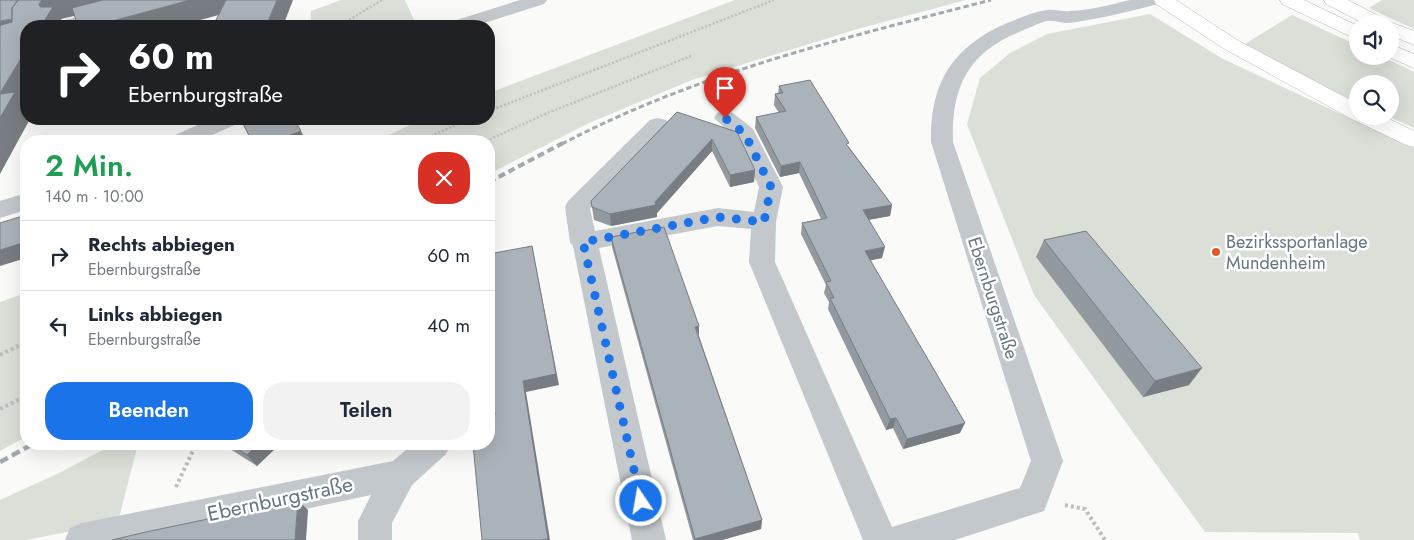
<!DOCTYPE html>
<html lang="de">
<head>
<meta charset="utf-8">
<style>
	body { margin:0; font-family:Jost,sans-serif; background:#f2f2f3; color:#1f2937; height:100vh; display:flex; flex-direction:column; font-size:19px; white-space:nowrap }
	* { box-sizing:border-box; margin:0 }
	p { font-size:16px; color:#747a83 }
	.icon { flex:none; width:28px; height:28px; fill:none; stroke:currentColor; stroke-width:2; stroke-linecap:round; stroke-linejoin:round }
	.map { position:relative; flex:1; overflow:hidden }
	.sheet { position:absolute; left:20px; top:135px; width:475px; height:315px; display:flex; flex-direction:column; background:#fff; border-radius:20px; box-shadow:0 5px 20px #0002 }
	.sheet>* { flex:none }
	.hud { position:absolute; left:20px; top:20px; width:475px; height:105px; border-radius:20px; box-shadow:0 5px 20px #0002; background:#202124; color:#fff; overflow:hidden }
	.controls { position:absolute; left:1349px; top:15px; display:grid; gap:10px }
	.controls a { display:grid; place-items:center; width:50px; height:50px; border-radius:50%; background:#fff; box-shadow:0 5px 20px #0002; font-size:25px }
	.pin { position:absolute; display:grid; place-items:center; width:42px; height:42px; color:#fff; margin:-51px -21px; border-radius:50% 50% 50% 0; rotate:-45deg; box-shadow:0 0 5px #0007 }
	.pin .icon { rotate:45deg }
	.me { position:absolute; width:55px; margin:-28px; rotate:348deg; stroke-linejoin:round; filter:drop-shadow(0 0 4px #0008) }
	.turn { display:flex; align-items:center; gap:18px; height:105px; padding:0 25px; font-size:22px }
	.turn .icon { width:65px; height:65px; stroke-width:2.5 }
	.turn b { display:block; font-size:35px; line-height:42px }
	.round { display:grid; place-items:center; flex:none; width:52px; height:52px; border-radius:20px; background:#f2f2f3 }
	.headline { display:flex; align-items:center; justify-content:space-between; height:85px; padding:0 25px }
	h1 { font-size:30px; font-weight:600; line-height:38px; color:#1e9e55 }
	.action { display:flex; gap:10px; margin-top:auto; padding:10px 25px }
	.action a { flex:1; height:58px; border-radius:20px; background:#1a73e8; color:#fff; font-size:20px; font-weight:600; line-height:58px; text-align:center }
	.action a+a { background:#f2f2f3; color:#1f2937 }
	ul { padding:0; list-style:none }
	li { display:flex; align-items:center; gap:15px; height:70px; padding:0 25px; border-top:1px solid #e0e1e3 }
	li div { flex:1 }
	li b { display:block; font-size:19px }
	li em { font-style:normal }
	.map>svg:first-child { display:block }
	.green { fill:#dadfd7 }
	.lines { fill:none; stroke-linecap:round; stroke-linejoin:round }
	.trunk-casing { stroke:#b4b9bd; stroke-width:1 }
	.path-far1 { stroke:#bbbfc2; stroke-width:2.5; stroke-dasharray:2 2; stroke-linecap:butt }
	.path { stroke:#bbbfc2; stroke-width:4; stroke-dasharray:3 3; stroke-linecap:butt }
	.minor { fill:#c3c8cc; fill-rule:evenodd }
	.trunk { fill:#fff; fill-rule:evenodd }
	.rail-far2 { stroke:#a2aab0; stroke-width:3; stroke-dasharray:5.5 3; stroke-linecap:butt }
	.rail-far1 { stroke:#a2aab0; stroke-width:4; stroke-dasharray:7 4; stroke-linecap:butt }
	.rail { stroke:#a2aab0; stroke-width:4.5; stroke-dasharray:9 4.5; stroke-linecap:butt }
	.wall { fill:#929a9f }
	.shaded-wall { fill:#777d82 }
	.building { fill:#aab3b9; stroke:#777d82 }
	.route { stroke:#1a73e8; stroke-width:9; stroke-dasharray:0 16.2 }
	.poi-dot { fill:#e4572e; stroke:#fff; stroke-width:2 }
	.labels { text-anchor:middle; stroke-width:5; stroke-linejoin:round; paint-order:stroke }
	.poi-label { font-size:18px; fill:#657683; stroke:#fff; text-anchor:start }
	.street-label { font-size:18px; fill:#657683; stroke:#fff }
	.near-street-label { font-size:21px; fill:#657683; stroke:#fff }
</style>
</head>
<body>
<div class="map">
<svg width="1414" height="540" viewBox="0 0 1414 540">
	<rect width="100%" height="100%" fill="#fafaf8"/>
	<!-- green -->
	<path class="green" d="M341,0H405L414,20L397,26H311V11Z
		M735,0H966L861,28L692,80L589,123L489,174V141H377L422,119H489V93Z
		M1382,0H1414V29L1369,8Z
		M1150,14L1223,59L1414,148V540H1360L1358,533L1205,532L1034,295L967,124L980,78L1010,53L1047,34Z
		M1292,15L1357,45L1358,56H1381L1414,72V128L1388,116H1390V84H1358L1357,102L1312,81L1245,44Z
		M26,293V437L0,451V302Z
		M114,444H138L118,522L26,540H0V500L59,473Z"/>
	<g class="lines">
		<defs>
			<path id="trunk" d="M1154,0H1176L1237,40L1358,104V116H1383L1414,131V147L1406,145L1350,118L1223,48L1156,4Z
				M1280,0H1304L1358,26V40L1282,4Z
				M1324,0H1348L1390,22L1414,31V45L1390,35V24H1365L1326,4Z
				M1390,44L1414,54V68L1386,56H1390Z"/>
		</defs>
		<!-- trunk casing -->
		<use href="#trunk" class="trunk-casing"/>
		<!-- path-far1 -->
		<path class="path-far1" d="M339,26L382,0
			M489,111L774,0
			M420,141L469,119
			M486,141L550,112L691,56"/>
		<!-- path -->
		<path class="path" d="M0,355L26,342
			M0,409L26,396
			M176,487L196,444
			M1065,505L1085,509L1105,540"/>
		<!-- minor -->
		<path class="minor" d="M142,0H172L169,4L85,26H55L57,22Z
			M520,0H547L544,4L475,26H448L450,22Z
			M1130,0H1161L1158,4C1135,10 1111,16 1088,20C1080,21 1072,23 1065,23C1058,22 1053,20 1046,21C1036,24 1027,29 1017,33C967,54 951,89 953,142L1063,461L1044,511L955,540H863L749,262L751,229L718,226L599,248L666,540H632L573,246L570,242L565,207L568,201L650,120L658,118L666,120L669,125L666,130L590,209L595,231L718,208L754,212L759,187L736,138L714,118L717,113L725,111L733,113L753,129L783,187L776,222L775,262L892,527L1020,488L1031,461L931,142C930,83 952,47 1007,23C1020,18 1033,12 1047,10C1055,9 1062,12 1070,11C1090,10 1110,5 1130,0Z
			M211,119H240L237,124L199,141H170L173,136Z
			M26,193V210L0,218V201Z
			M413,444H451L446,454L412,485L392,523V540H358V521L371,495L161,540H65L70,528L82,523L393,461Z"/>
		<!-- trunk -->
		<use href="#trunk" class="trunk"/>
		<!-- rail-far2 -->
		<path class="rail-far2" d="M562,144C696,73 845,38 991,0"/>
		<!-- rail-far1 -->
		<path class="rail-far1" d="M489,182L565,142"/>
		<!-- rail -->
		<path class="rail" d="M0,462L33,444"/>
	</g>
	<!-- wall -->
	<path class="wall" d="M779,86L849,147L892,205L890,216L869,220L882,258L870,260L960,433L903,449L893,428L886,430L828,309L829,302L824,293L826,285L801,234L802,223L821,219L799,173L780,177L755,128L756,117L779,113L774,105L775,94H778Z
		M677,112L755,170L754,182L730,187L712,151L657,213V217L611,226L594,220L591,201Z
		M611,237L699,336L762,520L761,529L722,540H693L612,247Z
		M1044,240L1189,385L1143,397L1036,257Z
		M222,444H280L257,466Z"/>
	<!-- shaded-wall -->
	<path class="shaded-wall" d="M42,0H135L78,8L74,16L61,19L66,26H41L39,4Z
		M190,0H236L241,9L178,26H94Z
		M277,0H293L283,26H266Z
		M18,18L25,27L0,31V21Z
		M26,50V100L24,104L26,107V119H30L0,174V93Z
		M301,131L306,141H274Z
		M712,139V151L657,213V217L611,226L610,214L655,202Z
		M800,162L799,173L780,177L781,166Z
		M755,170L754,182L730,187V175Z
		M892,205L890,216L860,221L863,210Z
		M22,243L26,244V258L0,266V250Z
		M532,246L559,385L526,392L550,540H542L523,381Z
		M885,247L882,258L863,262L865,251Z
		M699,326V336L695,327Z
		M1202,368L1189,385L1143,397L1155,381Z
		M896,418L893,428L886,430L890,419Z
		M965,423L960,433L903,449L907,439Z
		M258,444H280L257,466L247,455Z
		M298,500L308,510L306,540H295Z
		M762,520L761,529L722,540H695V539Z"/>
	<!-- building -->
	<path class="building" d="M0,0H18L12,8V19L0,21Z
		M18,0H42L39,4L40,7H53L41,26H26V50L0,93V26L1,25L12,22V8Z
		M103,0H190L94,26H78L72,8Z
		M226,0H277L266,26H213Z
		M810,80L849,143L846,144L892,205L863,210L885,247L865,251L965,423L907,439L896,418L890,419L830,298H834L826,282L831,281L802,223L827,218L800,162L781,166L756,117L786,111L775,94L783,93L779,86Z
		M15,92L0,118V94Z
		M677,112L737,132L755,170L730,175L712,139L655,202L656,205L610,214L592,207L591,201Z
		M259,119H294L301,131L274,141H252L243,124Z
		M26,215V244L22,246V243L0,250V223Z
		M664,227L699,326L695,327L762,520L695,539L611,237Z
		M1086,231L1202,368L1155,381L1044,240Z
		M532,246L556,374L523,381L548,539L542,540H482L473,444H489V416L495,415L489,366V254Z
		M230,444H258L247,455Z
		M298,500L295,540H112L146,532Z"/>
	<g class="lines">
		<!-- route -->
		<path class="route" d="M641,501L583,242L718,217L764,222L771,187L745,134L725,118"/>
	</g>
	<!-- markers -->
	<circle class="poi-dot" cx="1216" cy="252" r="5"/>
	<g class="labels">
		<!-- poi labels -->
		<g class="poi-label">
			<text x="1226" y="248">Bezirkssportanlage<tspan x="1226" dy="21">Mundenheim</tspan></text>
		</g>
		<!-- street labels -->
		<g class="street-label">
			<text transform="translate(993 298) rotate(72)" y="6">Ebernburgstraße</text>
		</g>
		<!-- near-street labels -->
		<g class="near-street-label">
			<text transform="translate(280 499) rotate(-12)" y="7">Ebernburgstraße</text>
		</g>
	</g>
</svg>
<div class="controls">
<a><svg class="icon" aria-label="sound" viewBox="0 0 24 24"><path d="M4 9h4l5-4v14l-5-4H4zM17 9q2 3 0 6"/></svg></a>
<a><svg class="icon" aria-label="search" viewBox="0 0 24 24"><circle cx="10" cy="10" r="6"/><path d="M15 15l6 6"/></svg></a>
</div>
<div class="pin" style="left:725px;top:118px;background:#d93025"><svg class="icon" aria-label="arrive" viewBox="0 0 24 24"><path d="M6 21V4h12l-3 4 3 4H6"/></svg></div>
<svg class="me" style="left:641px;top:501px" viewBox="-20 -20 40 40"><circle r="17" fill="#1a73e8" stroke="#fff" stroke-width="3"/><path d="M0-11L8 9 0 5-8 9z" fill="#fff"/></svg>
<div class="hud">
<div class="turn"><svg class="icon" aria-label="right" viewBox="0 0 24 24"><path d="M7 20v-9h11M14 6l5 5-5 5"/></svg><div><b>60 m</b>Ebernburgstraße</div></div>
</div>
<section class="sheet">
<div class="headline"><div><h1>2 Min.</h1><p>140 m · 10:00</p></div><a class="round" style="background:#d93025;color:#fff"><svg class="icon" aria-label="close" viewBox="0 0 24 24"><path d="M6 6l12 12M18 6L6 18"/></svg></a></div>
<ul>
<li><svg class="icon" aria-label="right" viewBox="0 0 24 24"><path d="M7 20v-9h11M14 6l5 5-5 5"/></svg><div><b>Rechts abbiegen</b><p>Ebernburgstraße</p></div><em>60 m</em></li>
<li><svg class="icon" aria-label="left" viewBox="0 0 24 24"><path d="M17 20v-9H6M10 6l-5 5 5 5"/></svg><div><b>Links abbiegen</b><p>Ebernburgstraße</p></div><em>40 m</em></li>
</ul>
<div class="action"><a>Beenden</a><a>Teilen</a></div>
</section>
</div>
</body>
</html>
